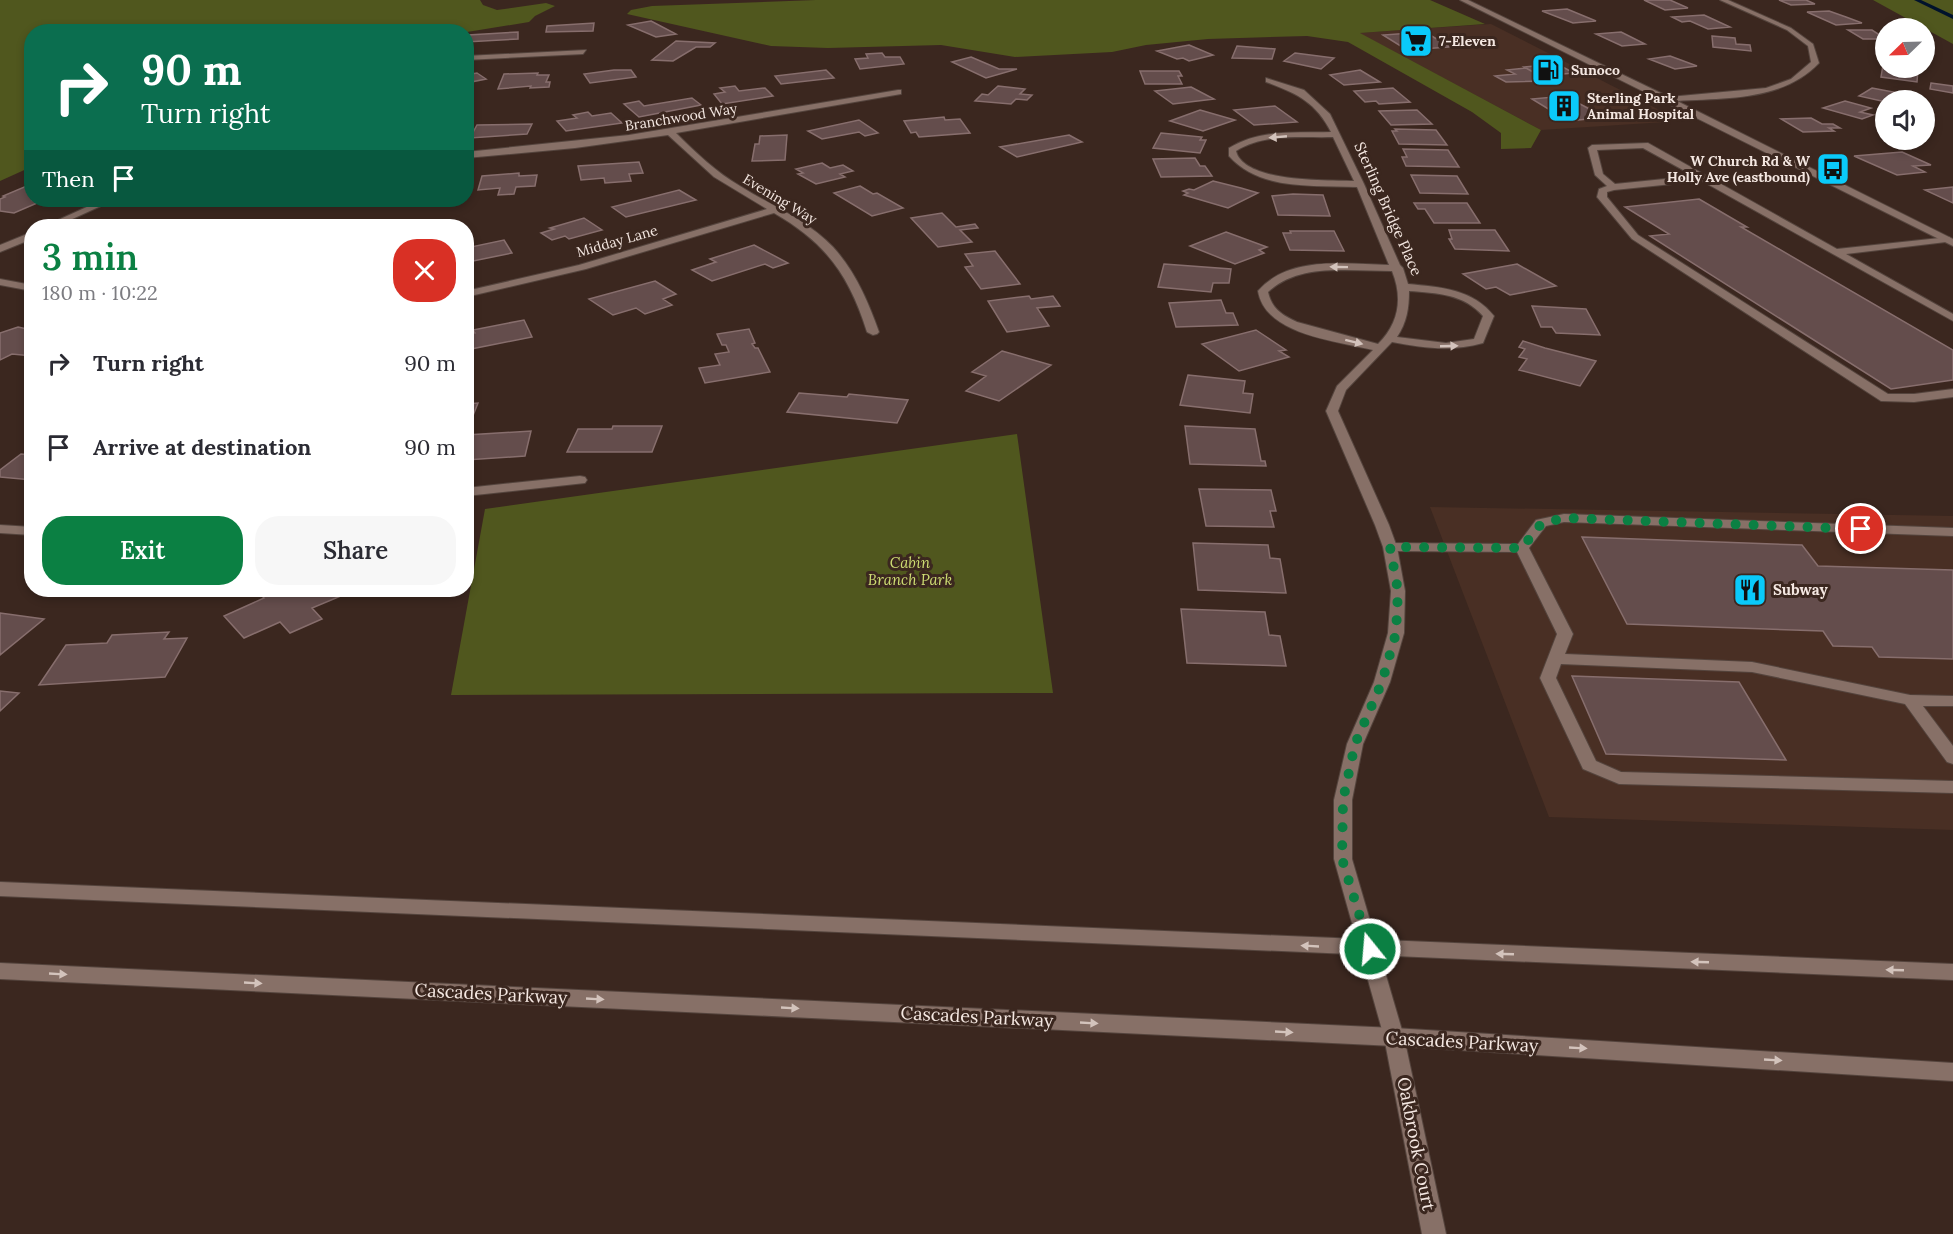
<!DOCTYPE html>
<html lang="en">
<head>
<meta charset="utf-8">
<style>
	body { margin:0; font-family:Lora,serif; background:#f7f7f7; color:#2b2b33; height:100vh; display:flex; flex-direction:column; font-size:22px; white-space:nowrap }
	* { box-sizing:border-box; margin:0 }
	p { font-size:20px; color:#7c7c81 }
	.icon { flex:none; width:33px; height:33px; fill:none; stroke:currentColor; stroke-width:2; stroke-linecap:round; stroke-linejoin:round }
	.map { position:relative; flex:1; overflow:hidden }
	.panel { position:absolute; left:24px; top:219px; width:450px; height:378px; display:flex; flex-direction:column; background:#fff; border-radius:24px; box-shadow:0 3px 9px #0003 }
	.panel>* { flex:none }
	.top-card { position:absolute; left:24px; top:24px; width:450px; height:183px; border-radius:24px; box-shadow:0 3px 9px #0003; background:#0b6e4f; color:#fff; overflow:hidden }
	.needle { width:39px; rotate:247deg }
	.tools { position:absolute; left:1875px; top:18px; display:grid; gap:12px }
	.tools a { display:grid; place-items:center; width:60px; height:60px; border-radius:50%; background:#fff; box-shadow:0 3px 9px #0003; font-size:30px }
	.pin { position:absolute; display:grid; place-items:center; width:51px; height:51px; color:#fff; margin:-26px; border:3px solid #fff; border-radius:50%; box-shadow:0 2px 6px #0007 }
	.me { position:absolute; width:66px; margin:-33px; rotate:343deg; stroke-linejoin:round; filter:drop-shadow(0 0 4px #0008) }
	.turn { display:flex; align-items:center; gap:21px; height:126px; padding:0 18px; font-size:27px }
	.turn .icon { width:78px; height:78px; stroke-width:2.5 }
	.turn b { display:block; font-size:42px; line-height:51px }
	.then { display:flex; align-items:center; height:57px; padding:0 18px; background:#0003; gap:12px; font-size:22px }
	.round { display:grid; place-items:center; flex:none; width:63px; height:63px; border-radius:24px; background:#f7f7f7 }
	.head { display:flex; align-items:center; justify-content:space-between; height:102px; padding:0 18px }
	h1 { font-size:36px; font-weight:600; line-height:45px; color:#0b8043 }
	.action { display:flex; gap:12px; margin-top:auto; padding:12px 18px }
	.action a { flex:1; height:69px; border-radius:24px; background:#0b8043; color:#fff; font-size:24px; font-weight:600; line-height:69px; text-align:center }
	.action a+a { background:#f7f7f7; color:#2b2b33 }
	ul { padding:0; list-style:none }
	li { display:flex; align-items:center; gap:18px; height:84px; padding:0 18px }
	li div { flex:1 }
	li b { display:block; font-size:22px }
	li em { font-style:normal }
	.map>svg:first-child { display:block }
	.built { fill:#492f24 }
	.green { fill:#50571e }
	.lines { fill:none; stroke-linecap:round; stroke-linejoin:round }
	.stream { fill:#00122c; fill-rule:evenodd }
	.building { fill:#644d4c; stroke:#876e6d; stroke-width:1.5 }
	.lane-casing { stroke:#54443d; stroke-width:2 }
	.street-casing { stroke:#54443d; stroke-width:2 }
	.secondary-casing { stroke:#54443d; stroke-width:2 }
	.lane { fill:#877067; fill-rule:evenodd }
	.street { fill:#877067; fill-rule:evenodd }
	.secondary { fill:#877067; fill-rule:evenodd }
	.oneway { fill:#d3c3bc }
	.route { stroke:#0b8043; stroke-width:10; stroke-dasharray:0 18 }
	.labels { text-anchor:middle; stroke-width:6; stroke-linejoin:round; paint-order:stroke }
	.far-poi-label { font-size:14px; font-weight:bold; fill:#f4e7e1; stroke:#3b271f; text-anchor:start }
	.far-street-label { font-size:14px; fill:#f4e7e1; stroke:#3b271f }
	.street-label { font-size:15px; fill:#f4e7e1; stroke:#3b271f }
	.park-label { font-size:15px; font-style:italic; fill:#cedd73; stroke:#3b271f }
	.poi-label { font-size:15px; font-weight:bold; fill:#f4e7e1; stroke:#3b271f; text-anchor:start }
	.near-street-label { font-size:18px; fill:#f4e7e1; stroke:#3b271f }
</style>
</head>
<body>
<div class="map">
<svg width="1953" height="1234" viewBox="0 0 1953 1234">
	<rect width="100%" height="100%" fill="#3b271f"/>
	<!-- built -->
	<path class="built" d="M1491,24L1681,121L1541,130L1359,33Z
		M1430,507L1953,516V830L1549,817Z"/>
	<!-- green -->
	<path class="green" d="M0,0H480L483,5L497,10L546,3L555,6L535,16L529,22L467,32L424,31L399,27L385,32H32L31,167L0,181Z
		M816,0H1430L1485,24L1360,33L1541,130L1531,148L1501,149V133L1472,112L1348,42L1307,36L1208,39L1146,45L1112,52L1015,57L941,45L828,48L771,46L627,14L631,10L652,6Z
		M1873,0H1953V44Z
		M1017,434L1053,693L451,695L485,509Z"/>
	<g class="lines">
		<!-- stream -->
		<path class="stream" d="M1914,0H1921L1953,15V19Z"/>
	</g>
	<!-- building -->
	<path class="building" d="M1644,0H1670L1688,8L1665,10Z
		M1779,0H1806L1815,4L1791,5Z
		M1567,9L1596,21L1573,23L1542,11Z
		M1829,11L1846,17L1862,23L1836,25L1807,12Z
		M1704,15L1730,27L1708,29L1690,21L1682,22L1672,17Z
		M651,21L676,34L656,37L628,25Z
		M594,23L593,31L546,32L547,26Z
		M1848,30H1872L1886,39H1863Z
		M518,32V39L466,42L468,35Z
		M1425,32L1450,47L1407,50L1383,35Z
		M1621,32L1645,44L1622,46L1596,34Z
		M1712,36L1735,38L1736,44L1750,45L1751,51L1713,47Z
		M676,41L715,43L710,47H696L673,61L652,60Z
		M1189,45L1213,55L1189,61L1183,58L1177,59L1157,51Z
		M1237,46L1275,49L1272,59L1232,58Z
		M882,53L885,57H900L904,64L860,69L855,59L868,58L866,54Z
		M1295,53L1334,58L1321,69L1284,61Z
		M1670,56L1697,66L1675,69L1649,59Z
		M971,57L999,69H1017L986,78L952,62Z
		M1557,64L1574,73L1541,76L1524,67Z
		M1883,65L1886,68L1918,69L1917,82L1881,77Z
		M1526,68L1549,81L1506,82L1495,76L1515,74L1507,70Z
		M614,70H631L636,77L590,83L584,74Z
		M826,70L834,78L781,84L775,76Z
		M1360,70L1380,82L1344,85L1330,75Z
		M1140,71H1179L1182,76H1178L1182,84H1145Z
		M477,73L486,79L466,83V75Z
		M538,73L537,75H549L546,82H550L549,87L530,88L531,86L498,89L504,74Z
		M1931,83L1953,86V93L1930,89Z
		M735,86L739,91L765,88L773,96L722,104L714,94L725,92L720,88Z
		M998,86L1025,89L1020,94L1032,95L1027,100L1016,99L1011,104L975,101L982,94L988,95Z
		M1191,87L1214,99L1173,104L1155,91Z
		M1393,88L1410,102L1379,104L1376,101L1365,102L1354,91Z
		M1872,88L1904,94L1894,100L1886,102L1859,96Z
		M1565,96L1597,113L1592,114L1599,118L1568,121L1532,99Z
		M692,98L701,105L639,117L624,104L639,101L644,106Z
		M1845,101L1871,108L1860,112L1873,115L1862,119L1823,108Z
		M1275,106L1297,122L1254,125L1234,110Z
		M1200,110L1235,120L1203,131L1170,121Z
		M1417,110L1432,124L1391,125L1379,111Z
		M588,112L592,116L611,113L622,123L566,131L557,121L577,118L573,115Z
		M944,117L945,120L960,119L970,133L919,137L916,132L911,133L904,121Z
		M1811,118L1822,124H1833L1840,128H1829L1834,131L1803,132L1781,119Z
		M859,120L878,133L865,136L859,132L822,139L808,131Z
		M532,124L527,134L470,138L477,125Z
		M1395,129L1436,130L1447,145L1399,144L1392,131H1397Z
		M1161,133L1202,137L1200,140H1206L1200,153L1153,148Z
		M787,135L785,160L752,161L755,144H759L760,136Z
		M1069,135L1082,142L1017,157L1000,147Z
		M1403,149L1448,150L1459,167L1406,166L1402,157H1407Z
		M1902,152L1931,165L1913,166L1925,172L1897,175L1854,156Z
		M1195,158L1200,166H1205L1212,176L1161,177L1153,159Z
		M639,162L643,173L629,174L631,181L605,183L604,178L581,180L578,166Z
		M822,163L830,168L843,165L853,171L840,174L845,177L816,184L798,174L803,173L796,169Z
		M519,173V176L537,175L535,186L516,187L514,194L498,195L500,188L478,190L482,176Z
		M1411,175L1457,176L1468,194L1420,193Z
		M1213,181L1241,188L1258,193L1228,208L1184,195L1188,193L1183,191L1189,189L1194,190Z
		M29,185L32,186V200H44L14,213L0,211V199L5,197L3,196Z
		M860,186L873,194L877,193L903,208L872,216L834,193Z
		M1953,187V203L1925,190Z
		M679,190L696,200L626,217L612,207Z
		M1293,194L1323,195L1330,216L1278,215L1272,196Z
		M1699,199L1747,227H1741L1953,350V380L1891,389L1650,236L1669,234L1625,207Z
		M1414,203H1467L1480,223H1434L1425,209H1418Z
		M942,213L956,227L975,224L978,228L960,230L972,242L938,247L911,218Z
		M584,218L602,230L569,239L565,236L552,240L541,233L554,229L550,228Z
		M1449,230H1495L1509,251L1455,249L1449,239H1452Z
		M1290,231H1334L1344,251L1290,250L1283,233H1291Z
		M1226,232L1267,247L1259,250L1264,253L1235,264L1190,246Z
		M504,240L512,253L468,262L470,266L466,267V248Z
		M754,245L788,263L773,268L765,264L712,281L692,270L716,262L710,259Z
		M995,251L1020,284L981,289L965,267L973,266L965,254Z
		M1164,264L1231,269L1229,283H1213L1211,292L1158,287Z
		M1517,264L1556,286L1510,295L1496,287L1486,289L1463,274Z
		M655,281L676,294L663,299L672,305L645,314L636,308L613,315L589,299Z
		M1029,296L1031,299L1053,296L1060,306L1037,308L1049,326L1007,332L988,301Z
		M1221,300L1226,313H1233L1238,325L1176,327L1169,303Z
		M1532,306L1586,309L1600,335L1556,333L1552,327H1541Z
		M524,320L532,337L466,350V334L475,333L473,330Z
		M18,327L32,330V356L12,354L0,360V333Z
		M749,329L755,343L752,344L755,348H758L770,372L705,383L699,368L720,365L715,354L729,352L726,345H722L717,334Z
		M1256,330L1286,350L1279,351L1289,357L1239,371L1202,344Z
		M1523,341L1545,348L1596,361L1580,386L1519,370L1527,359L1519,357L1525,349L1519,347Z
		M1002,351L1051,365L999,401L966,391L986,376L972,372Z
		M1188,375L1245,381L1243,393L1253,394L1250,413L1180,405Z
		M799,393L847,397L849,394L908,400L897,423L787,412Z
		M478,403L470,423L466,424V404Z
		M613,426H662L652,452H567L578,429H612Z
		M1185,426L1255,429L1261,461H1265L1266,466L1190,464Z
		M531,431L525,456L466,460V435Z
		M21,454L32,455V480L0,477V470Z
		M1199,489L1271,490L1276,511H1270L1274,527L1206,526Z
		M1582,537L1802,545L1818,566L1953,570V659L1879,657L1872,647L1833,646L1823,631L1627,624Z
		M1193,543L1268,545L1270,558L1280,559L1286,593L1198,590Z
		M271,590H355L312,608L322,619L290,633L280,622L244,638L224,616L264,598L260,594Z
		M1181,609L1265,612L1269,635L1280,636L1286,666L1187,663Z
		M0,613L44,619L0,655Z
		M169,632L164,639L187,638L165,677L39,685L66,645L107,643L112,635Z
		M1572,676L1739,682L1786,760L1606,754Z
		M0,691L19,693L0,711Z"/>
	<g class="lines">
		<defs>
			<path id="lane" d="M1648,143L1837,249L1949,237L1951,239L1946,242L1846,254L1953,314V321L1702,181L1614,190L1607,192V197L1638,235L1888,394H1914L1953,389V397L1914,402L1881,401L1632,239L1597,197L1599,189L1607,186L1595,175L1588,148L1592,145ZM1643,148L1694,176L1615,184L1603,174L1597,150Z
				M580,476L585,477L587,480L585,483L466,496V488Z
				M1564,514L1953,528V536L1564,522L1546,526L1529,548L1573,634L1565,654L1752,662L1910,695L1953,696V706H1923L1953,746V764L1947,762L1905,704L1752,672L1561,664L1556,678L1596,761L1621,772L1953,781V793L1619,784L1583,769L1540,678L1557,634L1517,552L1390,551L1383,547L1390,543L1518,544L1536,520Z"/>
			<path id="street" d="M586,50L583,54L466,60V56Z
				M1266,78L1304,90L1330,114L1364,184L1400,265L1403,268L1408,284C1440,287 1473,289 1494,316L1483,343C1451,352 1424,348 1392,342L1346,390L1338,411L1389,525L1397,547L1405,591L1404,633L1390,682L1363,744L1352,800V859L1404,1037L1446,1234H1422L1384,1037L1334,859V800L1347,744L1374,682L1388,633L1391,591L1383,547L1375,525L1326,411L1337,386L1373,350C1337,341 1265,335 1258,291C1289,255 1347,264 1389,265L1357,187C1314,185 1260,191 1229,156V148C1259,129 1296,133 1331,132C1316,102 1296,93 1266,82ZM1333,137L1354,181C1329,180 1244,183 1236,151C1264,133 1301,138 1333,137ZM1345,270L1392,271C1403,298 1399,323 1378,344L1297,322C1282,315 1272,309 1268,292C1290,272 1317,270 1345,270ZM1409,291C1437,293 1464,294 1483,316L1474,339L1446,343L1397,337C1407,322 1409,308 1409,291Z
				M898,90H901V94L676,133C696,153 716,172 740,186C772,206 807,220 833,247C855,271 868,301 879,332L877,334L873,335L867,332C849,275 826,243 774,213L586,269L466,297V291L579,265L767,209L714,177L668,135L575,148L466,158V152L629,135Z
				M102,200H114L57,226H45Z
				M32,232V239L0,252V245Z
				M0,279L32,285V291L0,285Z
				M0,525L32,527V535L0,533Z"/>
			<path id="secondary" d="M1460,0H1468L1669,97L1766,88L1791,79L1811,62L1808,46L1787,30L1720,0H1728L1791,28L1813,44L1819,63C1783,101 1727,98 1677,101L1953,239V246Z
				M0,882L1953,964V980L0,896Z
				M0,963L1394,1028L1953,1063V1081L1394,1046L0,979Z"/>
		</defs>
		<!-- lane casing -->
		<use href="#lane" class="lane-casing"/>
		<!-- street casing -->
		<use href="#street" class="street-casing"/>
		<!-- secondary casing -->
		<use href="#secondary" class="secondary-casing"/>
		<!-- lane -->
		<use href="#lane" class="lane"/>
		<!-- street -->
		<use href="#street" class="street"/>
		<!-- secondary -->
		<use href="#secondary" class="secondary"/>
	</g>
	<!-- one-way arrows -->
	<defs><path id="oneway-solid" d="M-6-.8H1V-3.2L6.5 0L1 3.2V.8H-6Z" transform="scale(1.5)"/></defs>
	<g class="oneway">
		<use href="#oneway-solid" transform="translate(1278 137) rotate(175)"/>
		<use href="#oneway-solid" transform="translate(1339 267) rotate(-179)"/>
		<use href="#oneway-solid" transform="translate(1354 342) rotate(14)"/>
		<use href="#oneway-solid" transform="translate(1449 346) rotate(-2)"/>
		<use href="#oneway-solid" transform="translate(1310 946) rotate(-177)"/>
		<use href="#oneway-solid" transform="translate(1505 954) rotate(-178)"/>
		<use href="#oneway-solid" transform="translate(1700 962) rotate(-178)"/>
		<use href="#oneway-solid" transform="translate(1895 970) rotate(-178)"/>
		<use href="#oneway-solid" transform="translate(58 974) rotate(3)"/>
		<use href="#oneway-solid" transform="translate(253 983) rotate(3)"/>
		<use href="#oneway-solid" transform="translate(595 999) rotate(3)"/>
		<use href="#oneway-solid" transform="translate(790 1008) rotate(3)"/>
		<use href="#oneway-solid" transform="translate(1089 1023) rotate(3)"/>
		<use href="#oneway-solid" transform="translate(1284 1032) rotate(3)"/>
		<use href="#oneway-solid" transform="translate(1578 1048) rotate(3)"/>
		<use href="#oneway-solid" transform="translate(1773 1060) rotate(3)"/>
	</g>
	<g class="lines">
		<!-- route -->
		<path class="route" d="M1370,949L1342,859L1343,800L1355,744L1382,682L1396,633L1398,591L1390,547L1522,548L1541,524L1564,518L1861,529"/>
	</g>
	<!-- icons -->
	<defs>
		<symbol id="supermarket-square" viewBox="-11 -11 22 22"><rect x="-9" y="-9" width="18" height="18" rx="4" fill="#0acafa" stroke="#3b271f"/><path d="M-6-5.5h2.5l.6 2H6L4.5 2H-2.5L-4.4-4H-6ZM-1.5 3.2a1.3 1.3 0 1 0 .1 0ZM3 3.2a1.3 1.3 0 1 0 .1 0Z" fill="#111"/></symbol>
		<symbol id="fuel-square" viewBox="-11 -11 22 22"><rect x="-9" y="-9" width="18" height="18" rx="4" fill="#0acafa" stroke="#3b271f"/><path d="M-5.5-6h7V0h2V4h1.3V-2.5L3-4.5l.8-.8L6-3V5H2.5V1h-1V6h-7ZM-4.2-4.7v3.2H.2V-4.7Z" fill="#111"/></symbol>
		<symbol id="building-square" viewBox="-11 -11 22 22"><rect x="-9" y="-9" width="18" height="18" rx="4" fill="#0acafa" stroke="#3b271f"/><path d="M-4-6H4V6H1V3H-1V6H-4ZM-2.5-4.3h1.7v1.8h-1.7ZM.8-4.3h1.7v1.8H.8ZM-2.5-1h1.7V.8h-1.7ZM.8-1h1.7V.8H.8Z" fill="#111"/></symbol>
		<symbol id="bus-square" viewBox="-11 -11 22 22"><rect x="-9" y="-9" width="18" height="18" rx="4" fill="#0acafa" stroke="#3b271f"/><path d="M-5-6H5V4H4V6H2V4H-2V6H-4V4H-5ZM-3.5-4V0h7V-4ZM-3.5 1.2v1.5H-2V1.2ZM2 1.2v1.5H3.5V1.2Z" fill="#111"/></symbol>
		<symbol id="restaurant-square" viewBox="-11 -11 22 22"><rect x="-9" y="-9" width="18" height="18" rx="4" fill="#0acafa" stroke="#3b271f"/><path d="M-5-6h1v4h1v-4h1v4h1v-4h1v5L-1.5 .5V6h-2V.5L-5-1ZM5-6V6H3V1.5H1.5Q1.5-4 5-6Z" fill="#111"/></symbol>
	</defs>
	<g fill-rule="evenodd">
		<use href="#supermarket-square" x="1397" y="22" width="38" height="38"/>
		<use href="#fuel-square" x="1529" y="51" width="38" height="38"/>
		<use href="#building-square" x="1545" y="87" width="38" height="38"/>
		<use href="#bus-square" x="1814" y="150" width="38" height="38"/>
		<use href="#restaurant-square" x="1731" y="571" width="38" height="38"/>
	</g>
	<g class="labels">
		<!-- far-poi labels -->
		<g class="far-poi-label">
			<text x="1439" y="46">7-Eleven</text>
			<text x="1571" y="75">Sunoco</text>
			<text x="1587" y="103">Sterling Park<tspan x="1587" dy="16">Animal Hospital</tspan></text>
			<text x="1810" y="166" text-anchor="end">W Church Rd &amp; W<tspan x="1810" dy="16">Holly Ave (eastbound)</tspan></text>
		</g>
		<!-- far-street labels -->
		<g class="far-street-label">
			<text transform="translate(681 117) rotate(-9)" y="5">Branchwood Way</text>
			<text transform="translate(780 199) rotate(31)" y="5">Evening Way</text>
			<text transform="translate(617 241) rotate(-16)" y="5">Midday Lane</text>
		</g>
		<!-- street labels -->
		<g class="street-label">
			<text transform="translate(1388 209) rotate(66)" y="5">Sterling Bridge Place</text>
		</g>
		<!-- park labels -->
		<g class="park-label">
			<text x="910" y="568">Cabin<tspan x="910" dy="17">Branch Park</tspan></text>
		</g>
		<!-- poi labels -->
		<g class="poi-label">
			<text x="1773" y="595">Subway</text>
		</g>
		<!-- near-street labels -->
		<g class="near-street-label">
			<text transform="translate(491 994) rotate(3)" y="6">Cascades Parkway</text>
			<text transform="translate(977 1017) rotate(3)" y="6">Cascades Parkway</text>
			<text transform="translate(1462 1042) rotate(3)" y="6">Cascades Parkway</text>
			<text transform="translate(1416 1144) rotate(79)" y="6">Oakbrook Court</text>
		</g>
	</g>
</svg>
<div class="tools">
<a><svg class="needle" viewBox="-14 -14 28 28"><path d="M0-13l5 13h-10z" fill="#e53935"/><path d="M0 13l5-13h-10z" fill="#7c7c81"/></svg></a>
<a><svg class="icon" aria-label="sound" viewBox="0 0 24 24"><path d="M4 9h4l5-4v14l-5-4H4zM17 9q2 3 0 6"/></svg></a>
</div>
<div class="pin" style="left:1861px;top:529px;background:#d93025"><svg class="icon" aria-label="arrive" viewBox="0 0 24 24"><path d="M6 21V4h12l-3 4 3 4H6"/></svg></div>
<svg class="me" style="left:1370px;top:949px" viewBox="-20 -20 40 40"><circle r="17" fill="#0b8043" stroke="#fff" stroke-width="3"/><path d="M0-11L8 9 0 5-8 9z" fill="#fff"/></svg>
<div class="top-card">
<div class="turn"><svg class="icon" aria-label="right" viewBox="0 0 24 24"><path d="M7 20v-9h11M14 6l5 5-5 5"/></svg><div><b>90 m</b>Turn right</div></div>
<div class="then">Then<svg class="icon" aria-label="arrive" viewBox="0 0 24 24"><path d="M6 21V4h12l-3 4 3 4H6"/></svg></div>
</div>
<section class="panel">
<div class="head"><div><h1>3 min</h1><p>180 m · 10:22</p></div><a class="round" style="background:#d93025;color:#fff"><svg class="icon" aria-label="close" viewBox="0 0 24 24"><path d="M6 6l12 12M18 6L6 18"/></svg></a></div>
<ul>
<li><svg class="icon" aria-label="right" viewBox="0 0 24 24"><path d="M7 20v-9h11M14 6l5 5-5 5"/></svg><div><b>Turn right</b></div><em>90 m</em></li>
<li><svg class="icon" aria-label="arrive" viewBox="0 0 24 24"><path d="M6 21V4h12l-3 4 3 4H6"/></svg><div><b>Arrive at destination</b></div><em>90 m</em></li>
</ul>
<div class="action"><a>Exit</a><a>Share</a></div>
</section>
</div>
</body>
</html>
